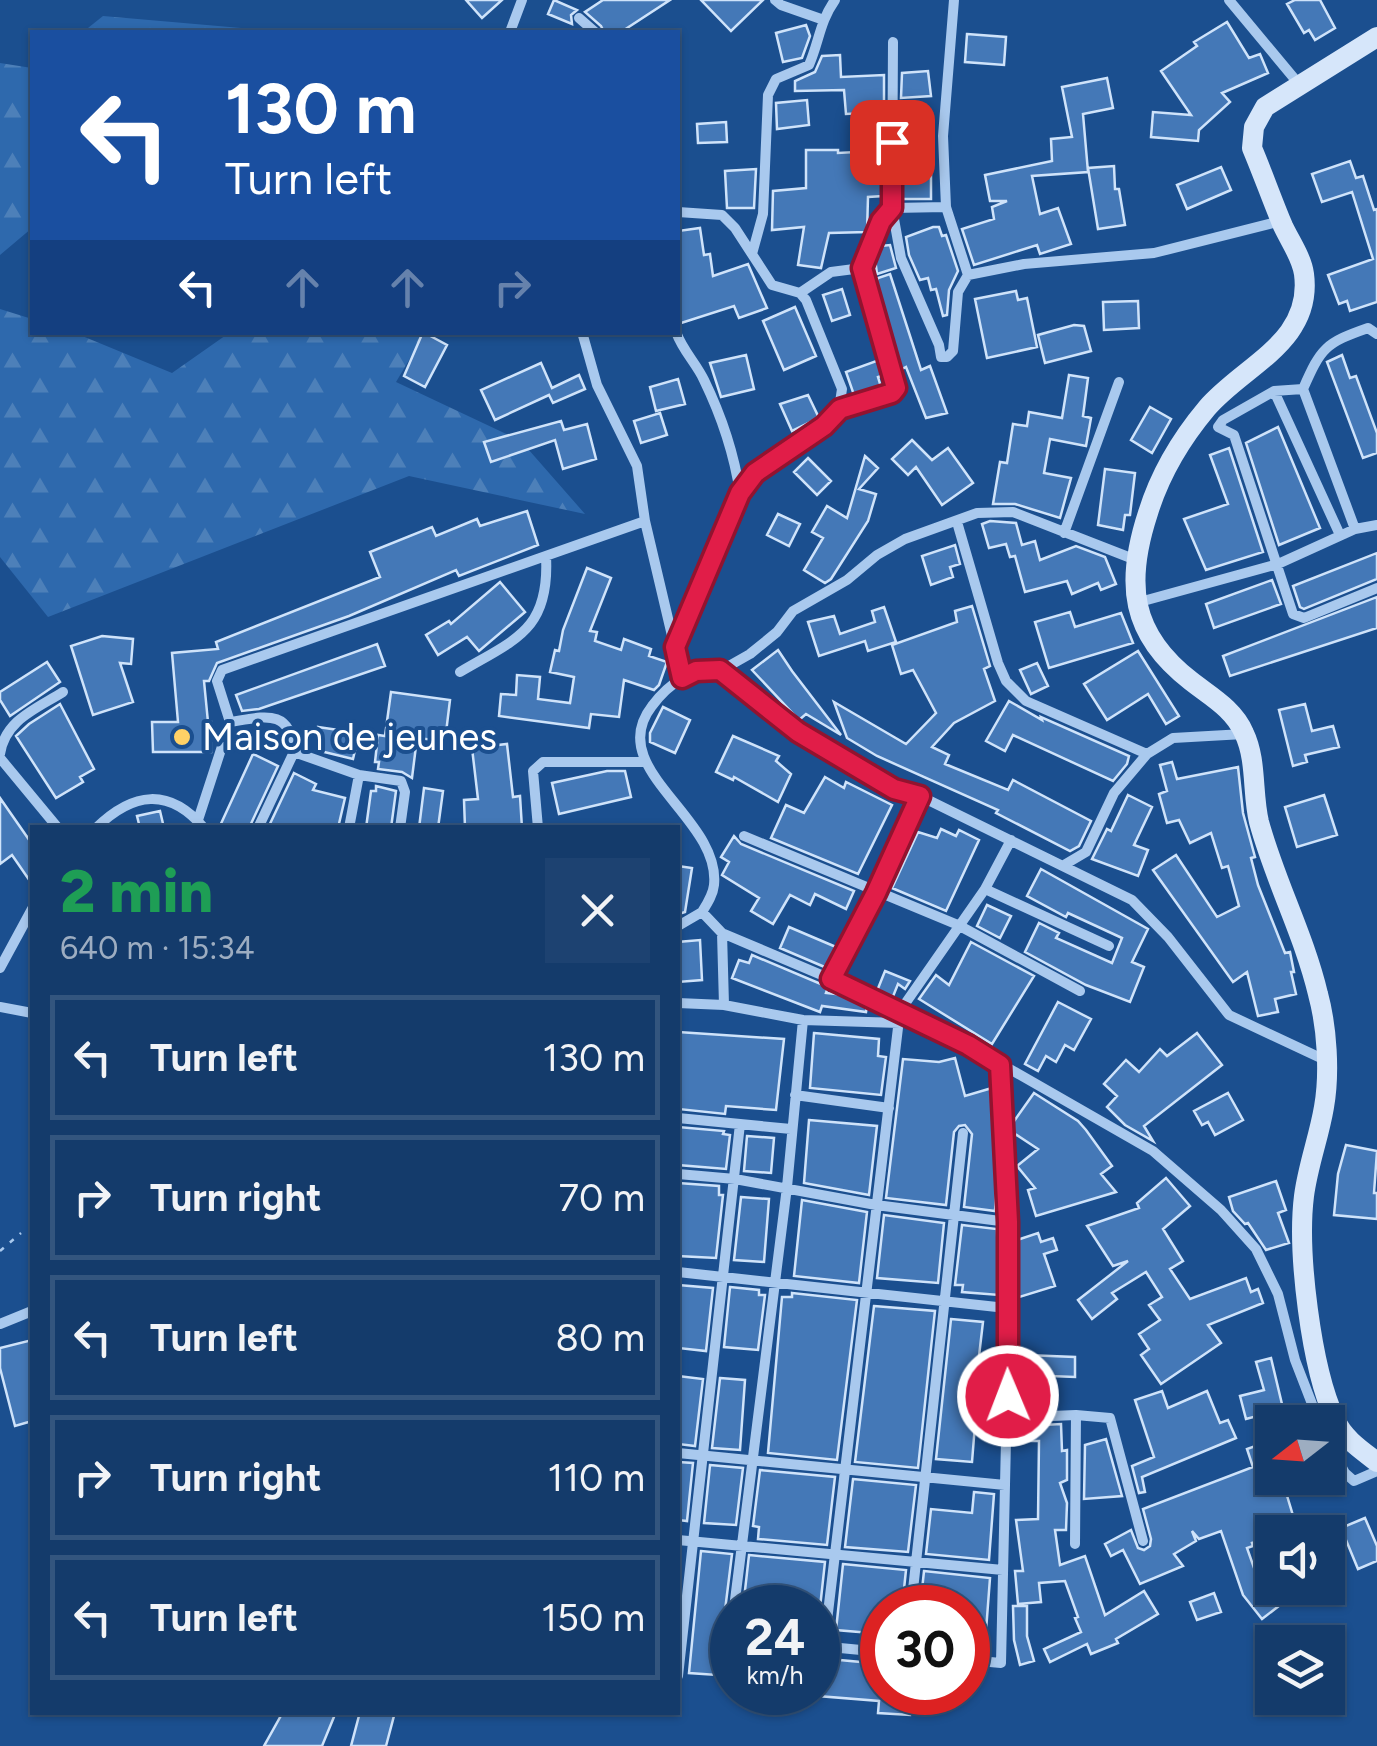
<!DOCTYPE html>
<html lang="en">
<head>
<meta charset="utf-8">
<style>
	body { margin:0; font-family:Figtree,sans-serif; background:#1d4271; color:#f1f3f6; height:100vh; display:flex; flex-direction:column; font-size:38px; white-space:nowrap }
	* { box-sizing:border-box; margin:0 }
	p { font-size:32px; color:#9dadc1 }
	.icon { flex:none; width:55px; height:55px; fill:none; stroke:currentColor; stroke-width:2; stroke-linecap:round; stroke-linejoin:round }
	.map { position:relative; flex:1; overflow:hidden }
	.drawer { position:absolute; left:30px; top:825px; width:650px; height:890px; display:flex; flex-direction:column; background:#143b6b; border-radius:0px; box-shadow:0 2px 8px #0004,0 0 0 2px #33557e }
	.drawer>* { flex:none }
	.top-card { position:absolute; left:30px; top:30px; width:650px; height:305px; border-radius:0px; box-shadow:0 2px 8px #0004,0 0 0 2px #33557e; background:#1a4fa0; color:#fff; overflow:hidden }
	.needle { width:65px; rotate:253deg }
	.fabs { position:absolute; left:1255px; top:1405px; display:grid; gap:20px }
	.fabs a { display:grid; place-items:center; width:90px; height:90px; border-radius:0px; background:#143b6b; box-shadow:0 2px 8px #0004,0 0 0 2px #33557e; font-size:50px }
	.speed { position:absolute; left:710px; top:1585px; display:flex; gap:20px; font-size:50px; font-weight:700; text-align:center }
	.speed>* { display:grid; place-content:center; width:130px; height:130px; border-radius:50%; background:#143b6b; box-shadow:0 2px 8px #0004,0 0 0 2px #33557e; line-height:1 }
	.speed small { font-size:25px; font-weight:400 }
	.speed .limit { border:15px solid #d22; background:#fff; color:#111 }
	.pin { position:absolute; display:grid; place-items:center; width:85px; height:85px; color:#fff; margin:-42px; border-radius:20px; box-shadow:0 5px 15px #0006 }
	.me { position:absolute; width:110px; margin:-55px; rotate:359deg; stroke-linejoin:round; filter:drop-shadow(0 0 8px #0008) }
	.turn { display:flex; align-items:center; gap:35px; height:210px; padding:0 30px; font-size:45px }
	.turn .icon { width:130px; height:130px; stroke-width:2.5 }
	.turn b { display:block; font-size:70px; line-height:85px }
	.lanes { display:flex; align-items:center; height:95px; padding:0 30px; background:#0003; justify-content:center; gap:50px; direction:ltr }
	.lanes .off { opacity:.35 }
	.round { display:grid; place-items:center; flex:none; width:105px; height:105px; border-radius:0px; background:#1d4271 }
	.head { display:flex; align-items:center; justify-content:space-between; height:170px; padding:0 30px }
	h1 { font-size:60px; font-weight:800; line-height:75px; color:#1e9e55 }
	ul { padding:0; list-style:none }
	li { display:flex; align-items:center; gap:30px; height:125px; margin:0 20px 15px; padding:0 10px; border:5px solid #33557e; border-radius:0px }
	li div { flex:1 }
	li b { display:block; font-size:38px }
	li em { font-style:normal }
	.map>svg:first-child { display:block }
	.forest { fill:url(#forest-firs) }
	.building { fill:#4478b7; stroke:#cfe3fa; stroke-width:2.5 }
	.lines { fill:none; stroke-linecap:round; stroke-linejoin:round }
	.path { stroke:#a9c9ee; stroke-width:2.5; stroke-dasharray:5 8; stroke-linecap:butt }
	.minor { stroke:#a9c9ee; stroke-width:10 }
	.secondary { stroke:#d6e6fa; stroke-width:20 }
	.route-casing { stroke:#92132f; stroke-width:25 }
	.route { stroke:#e11d48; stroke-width:18 }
	.poi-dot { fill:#ffd166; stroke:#1b4f8f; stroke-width:4 }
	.labels { text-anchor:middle; stroke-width:8; stroke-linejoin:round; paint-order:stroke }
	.poi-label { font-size:38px; fill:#fff; stroke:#1b4f8f; text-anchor:start }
</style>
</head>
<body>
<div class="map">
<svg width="1377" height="1746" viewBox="0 0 1377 1746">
	<defs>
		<pattern id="forest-firs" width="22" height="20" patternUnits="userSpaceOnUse" patternTransform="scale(2.5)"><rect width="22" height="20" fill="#2e69ad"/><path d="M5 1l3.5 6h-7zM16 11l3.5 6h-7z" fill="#4d80b9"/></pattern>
	</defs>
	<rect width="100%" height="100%" fill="#1b4f8f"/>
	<!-- forest -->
	<path class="forest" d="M103,16L241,28L237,32H83Z
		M0,63L32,68V228L0,255Z
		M0,309L32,319V332L75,333L172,373L229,333H425L396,382L521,441L585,514L409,476L48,617L0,557Z"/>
	<!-- building -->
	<path class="building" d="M466,0H502L482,18Z
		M554,0L577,10L571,15L572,24L548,14Z
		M603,0H670L621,32H604L601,26L585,12Z
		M701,0H763L731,31Z
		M1295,0H1320L1335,28L1315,40L1309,30L1304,33L1287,4Z
		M1227,22L1249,58L1260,54L1268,73L1222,93L1230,102L1199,130L1198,141L1151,137L1153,112L1191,115L1161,71L1197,46L1194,42Z
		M806,25L810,36L802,58L783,62L776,33Z
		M967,34L1006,37L1004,65L965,62Z
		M840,55L841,77L884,75V112L846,114L844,90L795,91V81L815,72L822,56Z
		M928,71L931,96L901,98L902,73Z
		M1107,78L1113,108L1083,114L1088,172L1032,176L1040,214L1058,208L1071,244L1040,254L1037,245L974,265L962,229L994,219L992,207L1007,201H990L985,175L1052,161L1051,139L1072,137L1062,87Z
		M807,100L809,125L777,129L776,103Z
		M726,122L727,142L698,143L697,124Z
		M806,150H838V153L875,151V163H884L883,196L868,197L867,232L829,233L821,268L798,265L804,227L772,230L773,191L806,188Z
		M1350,161L1356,178L1363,176L1374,210L1377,209V302L1350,311L1347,301L1339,304L1328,275L1373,259L1352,192L1322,202L1312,174Z
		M901,163H931V199H901Z
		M1114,166L1115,189H1119L1125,225L1098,229L1088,168Z
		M1221,167L1231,190L1187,209L1177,185Z
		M756,169L754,208H727L725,171Z
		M933,227H939L942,236L946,235L958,271L949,290L947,315L943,316L936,289L931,290L928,278L920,280L909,255L906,237Z
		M700,228L704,255L710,254L713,276L748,264L767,308L739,318L734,306L678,324V231Z
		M890,245L896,268L877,274L875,259L881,246Z
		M890,274L921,370L930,366L947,413L926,418L906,367L900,370L875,283L878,278Z
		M842,289L850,315L832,321L823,295Z
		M1016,291L1018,300L1027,298L1037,347L987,358L975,299Z
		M1138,301L1139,328L1104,330L1103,302Z
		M795,307L816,356L784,370L763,321Z
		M1074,325L1084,326L1091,351L1045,363L1038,335Z
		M423,332L447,345L425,387L404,376Z
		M746,355L754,389L721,397L710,363Z
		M1342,355L1350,378L1356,376L1377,433V453L1363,458L1327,362Z
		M879,360L884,375L878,377L881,387L854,395L846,372Z
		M541,363L552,388L579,375L585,389L553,403L549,395L495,420L481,390Z
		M1069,375L1088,378L1083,416L1091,418L1086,446L1050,439L1044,473L1071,478L1060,518L1015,504H993L1000,462L1007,463L1013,424L1027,426L1029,412L1062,418Z
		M678,379L685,404L656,411L650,387Z
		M808,395L819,418L792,431L780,404Z
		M1150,407L1171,419L1152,453L1131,440Z
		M660,413L667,435L641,443L634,421Z
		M561,421L564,430L587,424L596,459L563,469L555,440L491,462L484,442Z
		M1278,427L1320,528L1279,545L1246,443Z
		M912,440L932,460L948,448L973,483L942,505L916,467L908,475L892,459Z
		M1229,448L1263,552L1206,570L1184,519L1228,504L1210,455Z
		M865,456L878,468L859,489L876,494L868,521L831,579L825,583L804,570L823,538L812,532L827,506L847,518Z
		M808,458L831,481L817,495L794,472Z
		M1105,469L1135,473L1130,515H1125L1123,530L1098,525Z
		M527,511L538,545L459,576L456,570L349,616L217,663L209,681H204L208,722H211V752H153L152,722H178L172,653L218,649L216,642L380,577L370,552L432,527L436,536L477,519L480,526Z
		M778,514L800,524L789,546L767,535Z
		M990,521L1016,523L1022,545L1035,541L1040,560L1076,546L1105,557L1116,584L1101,590L1098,583L1072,594L1067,581L1025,592L1015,556L1010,557L1006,544L989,548L982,524Z
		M955,545L960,564L950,567L953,577L931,585L922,556Z
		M1377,553V579L1304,609L1300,607L1293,586Z
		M587,568L611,578L590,631L597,632L595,641L621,650L624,639L651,649L649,656L667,662L659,685L654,690L624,680L619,717L591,714L589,728L499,716L501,694L516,695L517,675L540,677L538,699L570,703L574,677L550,672L555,650L559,651L563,630Z
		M1272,580L1281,604L1214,628L1206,604Z
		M500,582L525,612L479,651L467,637L438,655L426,635L449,621L451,624Z
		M1377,597V628L1230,676L1223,656Z
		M972,606L990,666L984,669L995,701L954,723L932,747L949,755L945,764L1008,790L1013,780L1091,821L1079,846L1070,851L996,813L998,810L877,756L847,738L834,702L906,744L936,713L913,670L901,674L892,645L957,622L955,611Z
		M884,607L896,642L868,651L865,641L819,656L808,622L834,616L840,634L875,622L872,611Z
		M1070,612L1075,627L1121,613L1133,643L1049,668L1035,622Z
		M102,636L133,639L131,664L120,663L133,702L93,715L71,646Z
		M377,644L385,666L259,709L242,711L236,695Z
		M778,650L792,671L841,735L806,714L799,720L752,670Z
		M1138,651L1179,716L1166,724L1148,694L1107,720L1084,684Z
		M47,662L60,682L10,716L0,700V692Z
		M1037,663L1048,686L1031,694L1020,670Z
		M391,692L450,700L445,741L417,738L412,778L402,772L378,769L379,762H375L378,735L385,736Z
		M1009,701L1042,720L1041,717L1129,756L1127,764L1113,781L1013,735L1005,751L986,741Z
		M60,704L94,769L80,777L83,782L56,798L16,736L29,724Z
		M1305,704L1312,731L1333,726L1339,747L1305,755L1307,762L1293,766L1279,710Z
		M663,707L690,720L675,753L650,742V733Z
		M318,727L359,733L353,759L316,750Z
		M733,736L779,756L776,761L791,774L778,802L734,777L733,780L716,772Z
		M507,744L513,797L520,796L522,828H465L464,800L478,799L472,748Z
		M253,754L278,766L249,828H219Z
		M1172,762L1177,779L1238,767L1243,813L1255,857L1251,858L1258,885L1285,953L1290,952L1294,972H1291L1296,994L1275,999L1278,1012L1258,1016L1247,972L1233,982L1153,870L1176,855L1217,917L1239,906L1228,866L1222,868L1211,833L1190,843L1179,820L1167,823L1159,794L1167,791L1160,765Z
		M607,771H625L631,797L559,814L552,783Z
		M294,773L316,784L313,790L345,798L338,828H268Z
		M825,777L844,788L846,782L892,805L858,874L771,838L786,805L804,813Z
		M376,786L396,791L391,828H366L371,791H376Z
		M424,788L443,791L438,828H419Z
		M1128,795L1152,807L1134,845L1148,850L1138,876L1092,859L1107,829L1111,831Z
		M1324,795L1337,835L1297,847L1285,807Z
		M0,798L32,844V884L12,855L0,864Z
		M160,811L164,828H140L137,816Z
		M941,829L956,836L959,830L979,840L946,911L892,888L918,832L937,838Z
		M734,836L741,844L854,891L846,909L815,894L810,905L790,895L773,924L751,911L759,898L722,875L729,862L721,857Z
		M678,866L692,868L685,912L682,913H678Z
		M1041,869L1148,929L1132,962L1144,967L1130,1002L1086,985L1025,952L1039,923L1059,933L1056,938L1112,963L1122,938L1068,913L1066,917L1027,896Z
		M987,905L1011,916L1000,938L977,926Z
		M789,927L836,947L827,968L780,948Z
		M700,940L702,980L678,982V942Z
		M971,942L1034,976L992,1044L919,999L936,975L949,985Z
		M752,955L828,987L826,993L845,995L867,1006L866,1012L822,1006L820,1012L732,978L739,960L749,963Z
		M885,971L910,981L905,989L898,984L892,999L877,991Z
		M1058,1002L1091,1019L1074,1050L1065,1045L1056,1062L1046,1056L1038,1071L1025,1064Z
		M678,1032L784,1039L776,1110L726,1106L725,1114L678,1109Z
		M814,1033L879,1039L878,1056L886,1057L881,1095L810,1088Z
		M1197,1033L1222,1065L1144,1126L1153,1141L1125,1125L1107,1107L1117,1096L1104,1084L1126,1060L1139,1072L1160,1049L1167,1056Z
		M955,1058L965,1096L992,1088L997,1179L995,1211L964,1207L972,1134L965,1125L959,1126L954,1132L946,1205L886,1198L903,1059L939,1062Z
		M1034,1093L1078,1121L1086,1130L1112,1166L1101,1174L1116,1192L1036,1216L1028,1190L1035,1188L1017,1166L1038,1149L1012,1132V1124Z
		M1228,1093L1243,1120L1215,1135L1208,1122L1202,1125L1194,1111Z
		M809,1120L877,1126L869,1195L804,1183Z
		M678,1127L724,1131L723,1134L730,1135L726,1169L678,1165Z
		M747,1136L774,1138L771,1173L744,1171Z
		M1346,1145L1377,1151L1374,1193H1377V1219L1334,1215L1338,1174Z
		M1166,1178L1190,1206L1163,1229L1183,1261L1170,1269L1190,1299L1246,1278L1251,1292L1258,1289L1263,1303L1208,1325L1221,1343L1161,1384L1141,1355L1149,1349L1139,1334L1160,1320L1149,1305L1162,1297L1146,1272L1112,1293L1117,1299L1092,1319L1078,1300L1128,1261L1113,1266L1087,1226L1139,1208L1137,1203Z
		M1276,1181L1286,1210L1278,1213L1289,1243L1266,1250L1248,1223L1245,1224L1233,1211L1229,1197Z
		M678,1183L719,1186V1195H723L716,1258L678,1256Z
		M741,1197L769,1199L764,1262L734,1260Z
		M802,1200L867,1212L859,1283L794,1276Z
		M884,1215L944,1223L938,1283L877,1278Z
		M962,1225L997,1229L999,1295L962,1292L963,1285H955Z
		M1038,1233L1041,1242L1053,1238L1057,1250L1044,1254L1055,1286L1016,1298L1017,1240Z
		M678,1285L713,1288L706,1351L678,1348Z
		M730,1287L759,1290V1295H765L758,1350L724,1347Z
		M792,1293L857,1300L837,1460L768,1453L782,1297H792Z
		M874,1306L935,1311L918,1468L855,1462Z
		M951,1319L983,1322L974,1399L977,1400L972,1462L936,1459Z
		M32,1340V1421L15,1426L0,1368V1348Z
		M1025,1355L1075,1357V1377L1024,1375Z
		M1271,1358L1286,1421L1265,1427L1261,1415L1246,1419L1240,1396L1264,1390L1256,1362Z
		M678,1376L703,1379L695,1446L678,1444Z
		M720,1378L745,1380L740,1450L712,1448Z
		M1162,1391L1168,1408L1207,1391L1220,1423L1228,1420L1236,1438L1142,1477L1145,1492L1139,1493L1132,1466L1154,1457L1135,1400Z
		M1061,1424L1062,1451L1067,1450V1480L1060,1483L1067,1503L1066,1530H1055L1060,1565L1085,1556L1105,1615L1144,1591L1158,1614L1116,1639L1118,1643L1091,1654L1087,1644L1050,1662L1044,1649L1081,1632L1075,1618L1078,1617L1065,1581L1039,1583L1041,1602L1018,1604L1015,1571H1023L1016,1520L1038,1519L1039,1441H1026L1025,1426Z
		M1106,1439L1122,1496L1084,1499L1085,1445Z
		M1272,1440V1478H1311L1285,1489L1298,1532H1272V1538L1252,1543L1253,1546L1247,1548L1259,1582L1272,1572V1588H1302L1262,1619L1243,1595L1221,1531L1199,1539L1192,1531L1196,1541L1174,1554L1183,1566L1140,1584L1123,1550L1111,1556L1105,1544L1131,1530L1138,1548L1144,1550L1150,1546L1151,1539L1143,1509L1253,1467L1247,1449Z
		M678,1462L693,1463L687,1521L678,1520Z
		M710,1465L743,1468L736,1525L704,1523Z
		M760,1470L835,1477L827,1545L758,1539L759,1527L753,1526Z
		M853,1479L916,1485L908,1552L845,1547Z
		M974,1492L994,1494L989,1560L926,1554L931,1509L972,1513Z
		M1365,1518L1377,1546V1561L1358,1569L1341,1528Z
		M701,1551L732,1554L717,1675L689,1673Z
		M749,1555L825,1562L818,1626V1608H743Z
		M843,1564L906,1570L902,1608H882V1634L836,1630Z
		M924,1571L990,1578L985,1644L968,1642V1608H920Z
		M1214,1593L1221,1612L1197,1620L1190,1602Z
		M1013,1606H1027V1636L1034,1661L1020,1665L1014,1640Z
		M818,1658L882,1664V1692H911L910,1715L878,1713L879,1701L818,1696Z
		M283,1712H336L322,1746H264Z
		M360,1712H395L386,1746H351Z"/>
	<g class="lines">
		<!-- path -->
		<path class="path" d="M0,1251L21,1233"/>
		<!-- minor -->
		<path class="minor" d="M775,0L781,5L821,19
			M1229,0L1298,83
			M579,18L595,32
			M510,32L522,0
			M893,42L892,208L946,207
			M752,254L763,214L768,95L776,79L809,65C819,42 820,21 835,0
			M968,275L1024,264L1154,253L1281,221
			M800,293L831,272L862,268L881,221L892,208L901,258L939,345L941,357H947L953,351L958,292L968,275L946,207L943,136L954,0
			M582,332L597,385L637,466L645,521L682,678
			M676,332C683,351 696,363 704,380C722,417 734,453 740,493
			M1303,389L1274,391L1223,420L1218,427L1234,435L1293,614L1304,618L1377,588
			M1274,391L1340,535
			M839,409L892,393L896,387L862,268
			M957,522L998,663L1006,681L1026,701L1147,754
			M1355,529L1303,389C1321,348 1325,343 1368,328L1377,334
			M1064,533L1119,382
			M1136,603L1278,564L1355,529L1377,525
			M675,647L740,493L755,473L824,425L839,409L842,389L806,300L800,293L772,285L735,228L722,215L678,212
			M720,671L750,654L777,632L793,611L847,580L877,555L905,539L977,513L1013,512L1136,560
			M460,672C516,639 550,630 546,556
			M230,722C263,717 291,707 294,752
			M0,754C5,720 36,709 63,692
			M0,758L58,828
			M198,820L230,722L217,681L222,670L645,521
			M96,828C133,792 169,787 204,828
			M258,828L294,752L359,775L401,781L405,792L400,828
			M349,828L359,775
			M538,828L533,771L543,762H643
			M744,836L958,925L1080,991
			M1064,865L1086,852L1114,793L1147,754L1173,738L1244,734
			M985,889L1109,946
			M702,912L722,933L724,1005
			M678,926L702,912C707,904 713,895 714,885C721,817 603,769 652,706C666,687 696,661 722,672C742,680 770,709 788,723C822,751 877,785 920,796L1132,900L1168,937L1229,1015L1325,1060
			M722,933L831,979L968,1045L1153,1151L1221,1210L1256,1249L1278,1294L1295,1360L1319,1422
			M0,968L32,909
			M831,979L876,893L920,796
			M678,1003L724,1005L803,1020L900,1023
			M0,1007L32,1013
			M795,1095L889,1108
			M678,1118L791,1129
			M678,1174L735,1179L876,1205L1008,1222
			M678,1272L1006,1308
			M0,1324L32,1311
			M1007,1418L1076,1415L1110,1418L1143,1541
			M1328,1443L1345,1473L1354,1481L1377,1471
			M678,1453L1005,1485
			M678,1540L1003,1570
			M1075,1544L1076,1415
			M734,1608L787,1187L803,1020
			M911,1608L963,1133
			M819,1646L882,1652
			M824,1646L900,1011L985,889L1011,840
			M968,1660L1001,1663L1007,1396L1008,1222L1000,1065
			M678,1676L740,1124
			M725,1681L732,1619"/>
		<!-- secondary -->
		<path class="secondary" d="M1377,37L1265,107L1254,127L1252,148C1263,174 1272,200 1283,226C1290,241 1302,258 1304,274C1313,342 1244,365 1207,408C1181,439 1160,474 1148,513C1125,583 1130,634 1191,681C1210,696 1234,709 1244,733C1257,760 1252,793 1259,822C1275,881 1304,935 1318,994C1327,1027 1330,1073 1324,1107C1319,1137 1308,1165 1304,1196C1297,1252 1311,1368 1335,1419C1343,1438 1361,1450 1377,1462"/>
	</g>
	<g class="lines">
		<defs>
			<path id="route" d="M892,142V208L881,221L862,268L896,388L892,393L840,409L824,426L755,473L740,493L675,647L682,678L696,671L720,670L798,732L894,789L920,796L876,893L831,979L968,1045L1000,1065L1008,1222V1396"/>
		</defs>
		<!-- route casing -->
		<use href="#route" class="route-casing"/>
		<!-- route -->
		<use href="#route" class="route"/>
	</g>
	<!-- markers -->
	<circle class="poi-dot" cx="182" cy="737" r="10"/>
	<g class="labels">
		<!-- poi labels -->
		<g class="poi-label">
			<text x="202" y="750">Maison de jeunes</text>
		</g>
	</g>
</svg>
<div class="fabs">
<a><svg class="needle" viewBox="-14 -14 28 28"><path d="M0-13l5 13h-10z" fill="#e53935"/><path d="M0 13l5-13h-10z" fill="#9dadc1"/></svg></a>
<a><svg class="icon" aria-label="sound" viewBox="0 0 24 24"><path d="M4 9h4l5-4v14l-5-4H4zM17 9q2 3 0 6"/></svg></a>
<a><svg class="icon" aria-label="layers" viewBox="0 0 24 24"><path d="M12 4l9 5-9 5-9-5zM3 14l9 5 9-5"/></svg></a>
</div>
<div class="speed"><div>24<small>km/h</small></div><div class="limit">30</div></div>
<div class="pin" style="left:892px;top:142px;background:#d93025"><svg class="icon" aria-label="arrive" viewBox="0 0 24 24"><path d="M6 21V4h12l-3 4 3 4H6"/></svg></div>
<svg class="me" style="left:1008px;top:1396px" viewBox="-20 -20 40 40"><circle r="17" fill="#e11d48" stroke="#fff" stroke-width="3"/><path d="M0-11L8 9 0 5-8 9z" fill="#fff"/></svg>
<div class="top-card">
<div class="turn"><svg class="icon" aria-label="left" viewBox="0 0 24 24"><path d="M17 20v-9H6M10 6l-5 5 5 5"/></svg><div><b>130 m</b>Turn left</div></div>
<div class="lanes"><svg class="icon" aria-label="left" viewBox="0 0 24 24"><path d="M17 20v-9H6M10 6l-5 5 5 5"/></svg><svg class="icon off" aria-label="ahead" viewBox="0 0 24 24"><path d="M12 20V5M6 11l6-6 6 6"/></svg><svg class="icon off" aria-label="ahead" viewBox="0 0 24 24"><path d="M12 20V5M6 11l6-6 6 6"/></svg><svg class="icon off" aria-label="right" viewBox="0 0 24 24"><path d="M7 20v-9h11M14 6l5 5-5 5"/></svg></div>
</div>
<section class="drawer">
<div class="head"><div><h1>2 min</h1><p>640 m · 15:34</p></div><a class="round"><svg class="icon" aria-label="close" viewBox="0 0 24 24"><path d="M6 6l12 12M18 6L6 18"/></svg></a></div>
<ul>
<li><svg class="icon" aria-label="left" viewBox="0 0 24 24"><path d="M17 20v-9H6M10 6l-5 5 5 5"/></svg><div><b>Turn left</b></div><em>130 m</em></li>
<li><svg class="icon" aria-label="right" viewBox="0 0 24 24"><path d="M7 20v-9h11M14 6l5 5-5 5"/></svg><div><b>Turn right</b></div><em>70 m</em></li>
<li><svg class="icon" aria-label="left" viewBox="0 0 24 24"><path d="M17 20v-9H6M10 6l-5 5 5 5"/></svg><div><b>Turn left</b></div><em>80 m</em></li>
<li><svg class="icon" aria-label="right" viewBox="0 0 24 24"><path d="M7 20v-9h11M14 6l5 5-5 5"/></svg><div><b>Turn right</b></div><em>110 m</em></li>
<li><svg class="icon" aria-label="left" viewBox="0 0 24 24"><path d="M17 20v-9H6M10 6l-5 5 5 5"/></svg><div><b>Turn left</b></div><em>150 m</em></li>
</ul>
</section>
</div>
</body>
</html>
